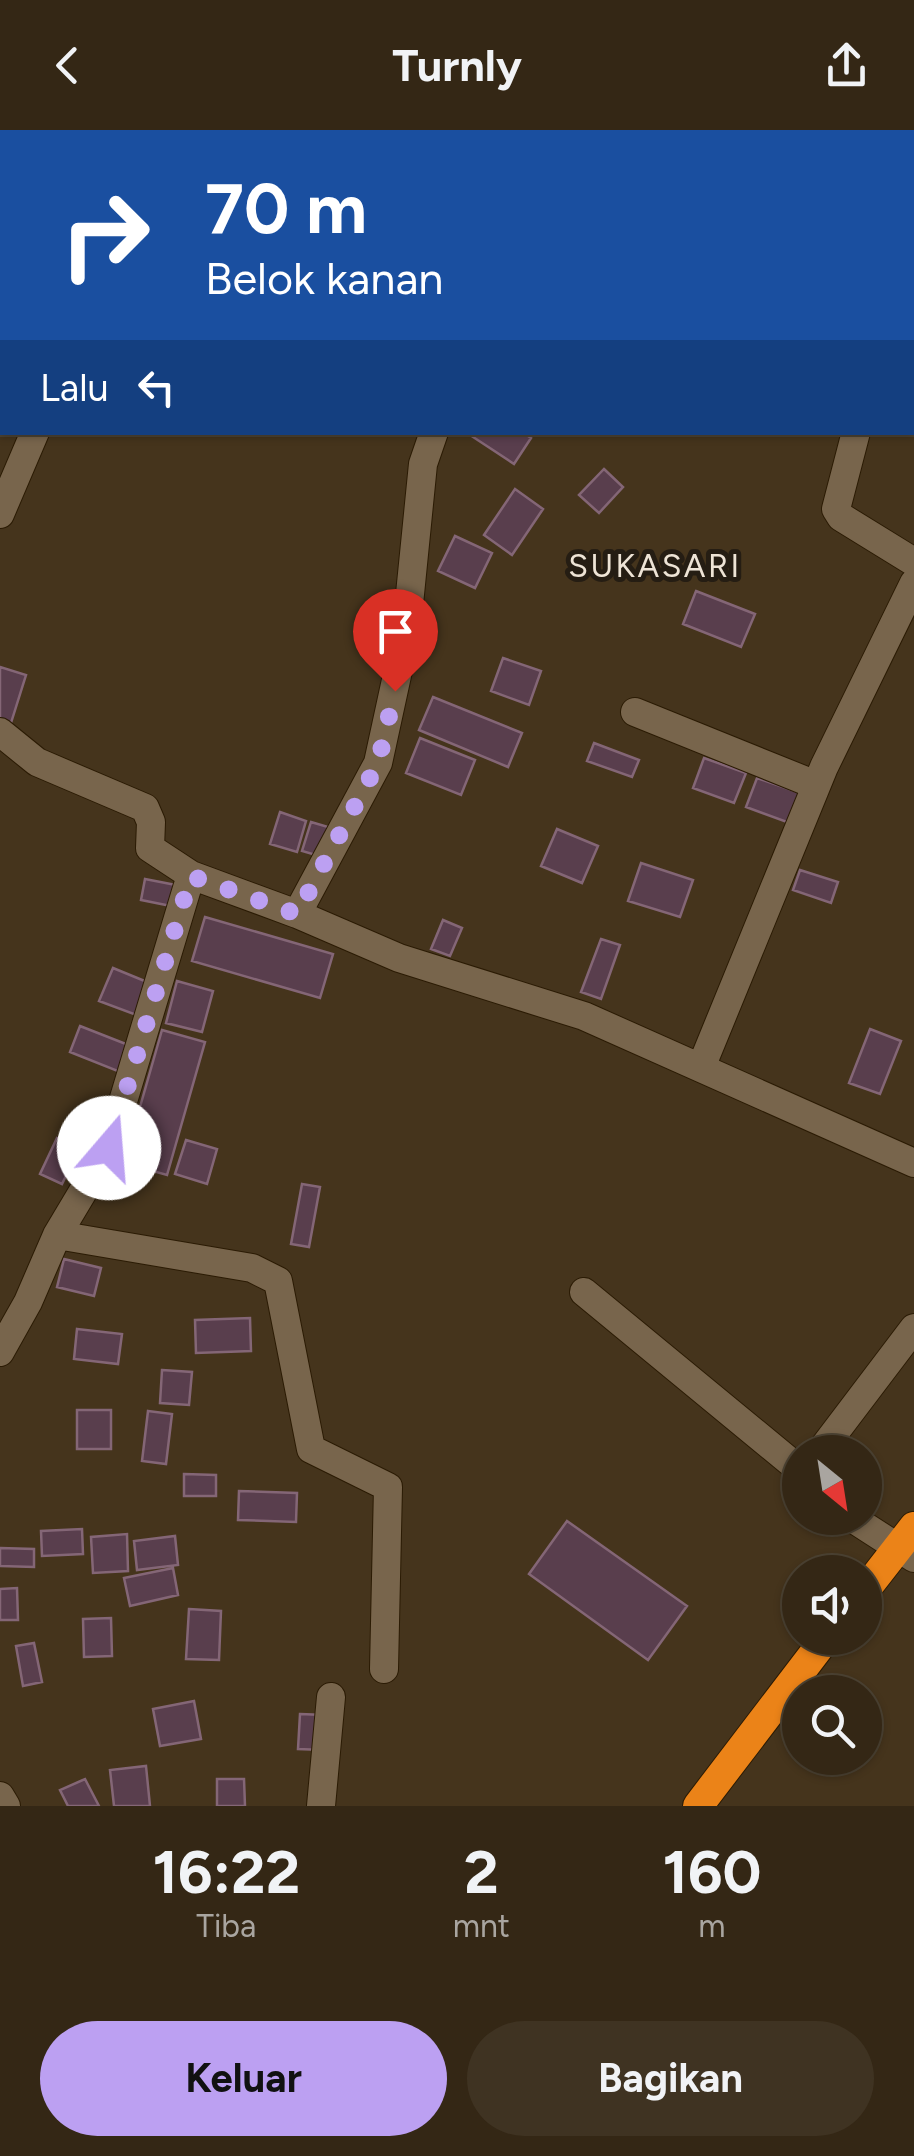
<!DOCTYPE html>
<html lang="id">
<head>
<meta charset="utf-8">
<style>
	body { margin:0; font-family:Figtree,sans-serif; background:#3f3322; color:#f1f3f6; height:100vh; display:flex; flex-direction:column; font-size:38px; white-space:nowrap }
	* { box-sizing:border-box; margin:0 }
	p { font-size:32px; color:#a9a5a0 }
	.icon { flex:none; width:55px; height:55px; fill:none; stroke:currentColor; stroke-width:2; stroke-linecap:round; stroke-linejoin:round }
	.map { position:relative; height:1676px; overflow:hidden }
	.details { display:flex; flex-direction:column; background:#342715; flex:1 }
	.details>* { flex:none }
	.guide { position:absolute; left:0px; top:0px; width:915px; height:305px; box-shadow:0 2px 8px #0004,0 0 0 2px #4e4434; background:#1a4fa0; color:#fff; overflow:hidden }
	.needle { width:65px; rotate:150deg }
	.buttons { position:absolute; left:782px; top:1305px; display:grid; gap:20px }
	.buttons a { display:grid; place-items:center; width:100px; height:100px; border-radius:50%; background:#342715; box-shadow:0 2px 8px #0004,0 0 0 2px #4e4434; font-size:50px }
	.pin { position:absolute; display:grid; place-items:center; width:85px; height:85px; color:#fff; margin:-102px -42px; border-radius:50% 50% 50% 0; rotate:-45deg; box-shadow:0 0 10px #0007 }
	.pin .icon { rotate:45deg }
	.me { position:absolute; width:110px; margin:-55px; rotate:18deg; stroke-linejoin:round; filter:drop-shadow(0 0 8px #0008) }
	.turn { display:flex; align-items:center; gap:35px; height:210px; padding:0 40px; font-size:45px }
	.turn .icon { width:130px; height:130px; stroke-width:2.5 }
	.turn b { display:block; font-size:70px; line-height:85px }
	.then { display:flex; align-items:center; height:95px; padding:0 40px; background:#0003; gap:20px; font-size:38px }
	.eta { display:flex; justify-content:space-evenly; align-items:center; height:170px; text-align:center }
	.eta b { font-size:60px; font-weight:700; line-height:70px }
	.button { display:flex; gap:20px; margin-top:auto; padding:20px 40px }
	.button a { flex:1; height:115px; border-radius:60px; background:#bca0f2; color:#111; font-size:40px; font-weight:700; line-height:115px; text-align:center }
	.button a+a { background:#3f3322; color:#f1f3f6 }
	header { display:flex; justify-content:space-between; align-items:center; height:130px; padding:0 40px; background:#342715; font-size:45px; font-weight:700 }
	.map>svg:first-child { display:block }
	.building { fill:#593e4d; stroke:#846676; stroke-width:2.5 }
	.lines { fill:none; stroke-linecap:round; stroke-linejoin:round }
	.minor-casing { stroke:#2b1b04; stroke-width:30 }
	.highway-casing { stroke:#2b1b04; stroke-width:32 }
	.minor { stroke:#78654c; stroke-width:28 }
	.highway { stroke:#eb8318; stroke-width:30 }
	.route { stroke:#bca0f2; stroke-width:18; stroke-dasharray:0 32.4 }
	.labels { text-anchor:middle; stroke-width:10; stroke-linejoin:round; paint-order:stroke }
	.quarter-label { font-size:32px; letter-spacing:2.5px; fill:#eee4d6; stroke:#251d13 }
</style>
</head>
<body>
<header><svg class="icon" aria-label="back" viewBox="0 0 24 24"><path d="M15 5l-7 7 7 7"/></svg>Turnly<svg class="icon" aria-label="share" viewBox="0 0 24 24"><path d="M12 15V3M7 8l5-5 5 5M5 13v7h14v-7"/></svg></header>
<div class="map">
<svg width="914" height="1676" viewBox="0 0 914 1676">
	<rect width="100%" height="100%" fill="#45341c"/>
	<!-- building -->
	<path class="building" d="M522,302L531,308L514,334L467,303Z
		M604,339L623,357L599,383L579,365Z
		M515,359L543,379L512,425L484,405Z
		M455,406L492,423L475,458L438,441Z
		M696,461L755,484L741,517L683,494Z
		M503,528L541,541L529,575L491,561Z
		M0,537L26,545L10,596L0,593Z
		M433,567L522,603L508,637L419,600Z
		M420,608L475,630L461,665L406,643Z
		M594,613L639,630L632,647L587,631Z
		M704,628L746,643L734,673L693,658Z
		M757,648L806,665L795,695L746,677Z
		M280,682L306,691L297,722L270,714Z
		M311,692L335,699L326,728L302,721Z
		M557,699L598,716L582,753L541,736Z
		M641,733L693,750L680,787L628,771Z
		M800,740L838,752L831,773L793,760Z
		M145,749L181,756L176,777L141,770Z
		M205,787L333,824L320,868L192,831Z
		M443,790L462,798L450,826L431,819Z
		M601,809L620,815L601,869L581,862Z
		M113,838L152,854L139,886L99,871Z
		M177,851L213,861L202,902L166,893Z
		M80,896L131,916L120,942L70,922Z
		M870,899L901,911L880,964L849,953Z
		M162,900L205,912L167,1045L124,1033Z
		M57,1008L79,1019L62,1054L40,1044Z
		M186,1010L217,1019L207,1054L175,1044Z
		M302,1054L320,1057L309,1117L291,1114Z
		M64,1129L101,1138L94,1166L57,1157Z
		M250,1188L251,1221L196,1223L195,1190Z
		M77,1199L122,1204L118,1234L74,1229Z
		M162,1240L192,1242L189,1275L160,1273Z
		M77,1280H111V1319H77Z
		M148,1281L172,1284L166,1334L142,1331Z
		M184,1344L216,1345V1366H184Z
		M239,1361L297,1363L296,1392L238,1390Z
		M567,1391L687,1476L648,1530L529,1444Z
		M82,1399L83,1424L42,1426L41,1401Z
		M127,1404L128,1441L93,1443L91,1407Z
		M175,1406L178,1435L137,1440L134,1411Z
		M0,1418L34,1419V1437L0,1436Z
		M173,1438L178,1465L130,1476L124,1448Z
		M17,1458L18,1490H0V1459Z
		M189,1479L221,1481L219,1530L186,1529Z
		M111,1488L112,1526L84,1527L83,1489Z
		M34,1513L42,1552L23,1556L16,1516Z
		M194,1571L201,1609L160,1616L153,1579Z
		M300,1584L324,1585L323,1620L298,1619Z
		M146,1636L150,1676H114L110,1640Z
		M85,1649L99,1676H68L60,1660Z
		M217,1649H244L245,1676H217Z"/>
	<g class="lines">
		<defs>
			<path id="minor" d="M189,0L193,2
				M144,2V0
				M810,2L813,0
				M912,51H914
				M912,197L914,194
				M856,302L836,379L841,387L914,432
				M0,384L35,302
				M635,582L816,655
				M0,602L37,632L145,678L151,692L150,718L191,745L297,784L399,828L584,886L914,1033
				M297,784L378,633L406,504L423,334L434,302
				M702,935L824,637L914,453
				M57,1105L252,1138L278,1151L311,1319L388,1357L384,1539
				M584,1162L800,1340
				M0,1222L28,1172L57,1105L109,1018L191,745
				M820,1322L914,1198
				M852,1388L914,1428
				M0,1666L6,1676
				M321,1676L331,1567"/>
			<path id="highway" d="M865,1460L914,1397
				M698,1676L826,1508"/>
		</defs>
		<!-- minor casing -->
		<use href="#minor" class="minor-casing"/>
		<!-- highway casing -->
		<use href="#highway" class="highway-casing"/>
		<!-- minor -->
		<use href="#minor" class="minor"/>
		<!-- highway -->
		<use href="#highway" class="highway"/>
	</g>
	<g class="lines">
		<!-- route -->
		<path class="route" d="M109,1018L191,746L297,784L378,633L395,561"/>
	</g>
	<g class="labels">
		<!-- quarter labels -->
		<g class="quarter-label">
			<text x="655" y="447">SUKASARI</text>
		</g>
	</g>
</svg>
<div class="buttons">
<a><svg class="needle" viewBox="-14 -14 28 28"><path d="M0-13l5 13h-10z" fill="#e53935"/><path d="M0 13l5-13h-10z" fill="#a9a5a0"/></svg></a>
<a><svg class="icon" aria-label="sound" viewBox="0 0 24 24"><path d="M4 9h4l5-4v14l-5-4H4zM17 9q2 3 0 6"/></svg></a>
<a><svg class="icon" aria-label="search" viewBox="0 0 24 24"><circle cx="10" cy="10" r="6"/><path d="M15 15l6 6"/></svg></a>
</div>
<div class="pin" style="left:395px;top:561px;background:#d93025"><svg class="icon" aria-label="arrive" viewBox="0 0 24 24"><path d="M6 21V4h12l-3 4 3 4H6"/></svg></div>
<svg class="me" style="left:109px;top:1018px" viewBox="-20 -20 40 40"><circle r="19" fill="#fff"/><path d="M0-13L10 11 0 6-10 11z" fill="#bca0f2"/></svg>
<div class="guide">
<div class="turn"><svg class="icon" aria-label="right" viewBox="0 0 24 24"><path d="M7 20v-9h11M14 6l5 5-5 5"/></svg><div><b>70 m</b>Belok kanan</div></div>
<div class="then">Lalu<svg class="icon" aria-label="left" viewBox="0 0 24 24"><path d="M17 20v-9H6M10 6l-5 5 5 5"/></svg></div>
</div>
</div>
<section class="details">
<div class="eta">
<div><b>16:22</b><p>Tiba</p></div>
<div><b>2</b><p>mnt</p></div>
<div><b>160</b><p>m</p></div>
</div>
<div class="button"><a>Keluar</a><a>Bagikan</a></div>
</section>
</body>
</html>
